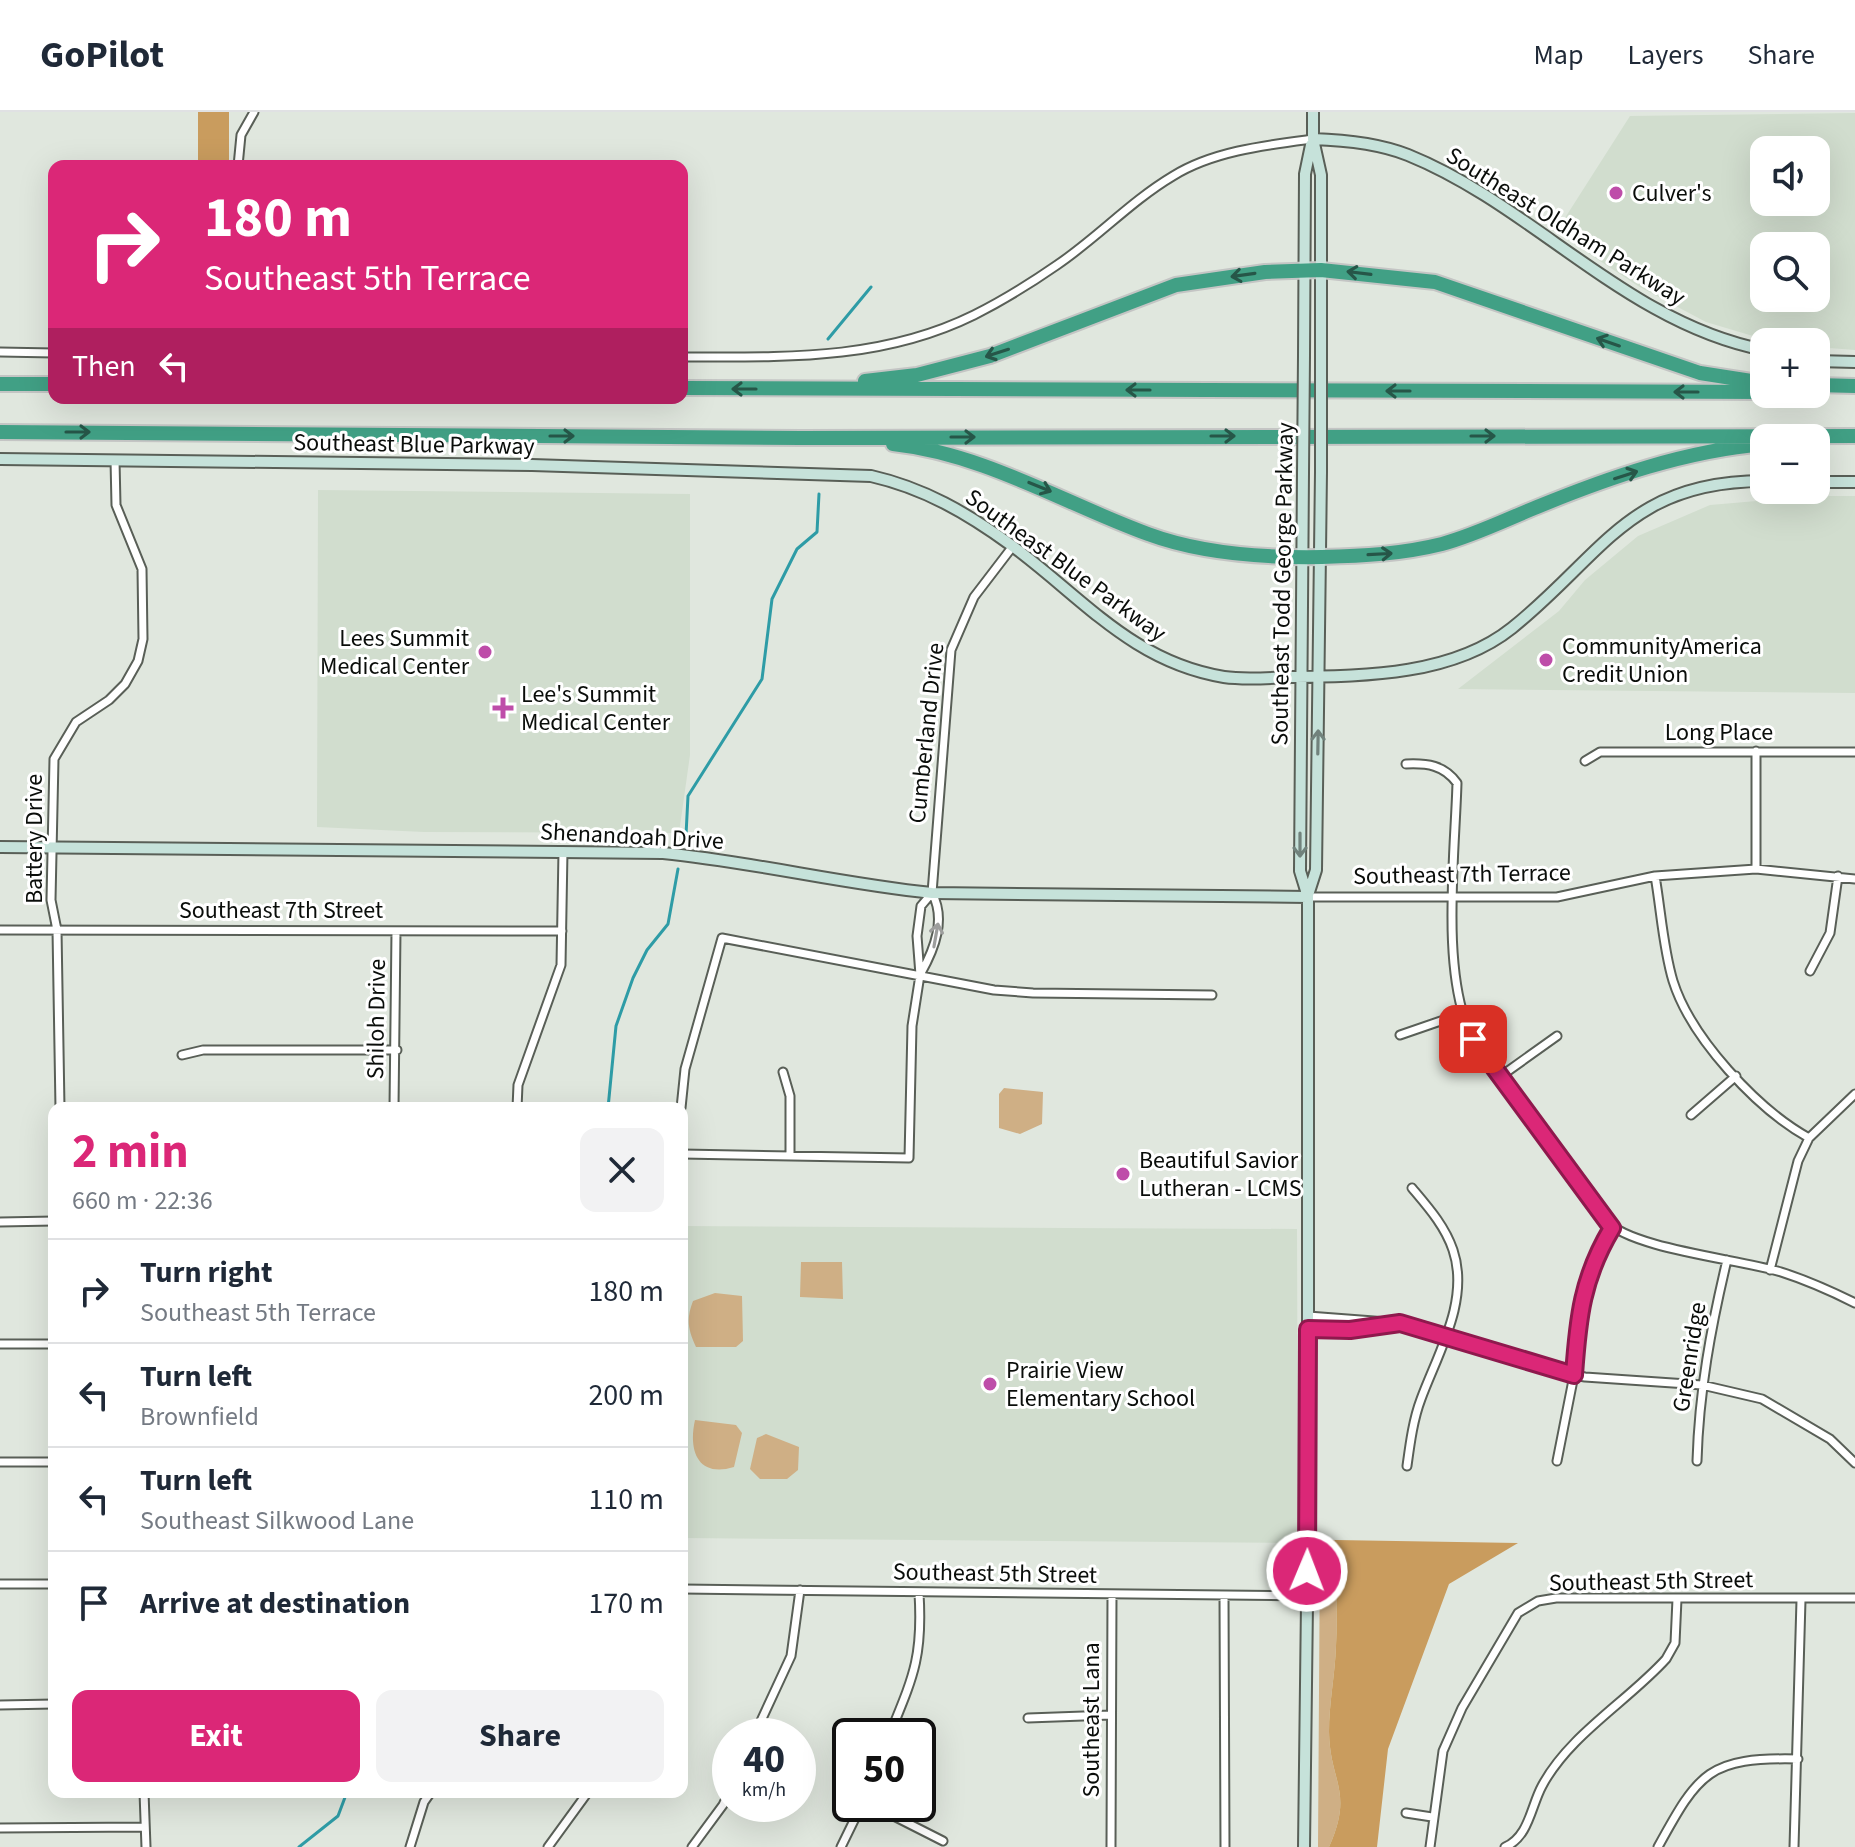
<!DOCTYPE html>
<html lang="en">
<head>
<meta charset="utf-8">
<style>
	body { margin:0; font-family:"Source Sans 3",sans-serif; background:#f2f2f3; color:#1f2937; height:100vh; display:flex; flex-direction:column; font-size:30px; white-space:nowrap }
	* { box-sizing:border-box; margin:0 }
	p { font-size:26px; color:#747a83 }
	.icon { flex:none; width:44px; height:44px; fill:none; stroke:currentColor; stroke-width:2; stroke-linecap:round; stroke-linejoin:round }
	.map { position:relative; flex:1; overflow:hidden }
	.details { position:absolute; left:48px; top:990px; width:640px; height:696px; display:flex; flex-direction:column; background:#fff; border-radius:16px; box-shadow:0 8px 32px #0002 }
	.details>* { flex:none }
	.top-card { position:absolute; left:48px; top:48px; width:640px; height:244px; border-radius:16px; box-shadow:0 8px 32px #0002; background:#db2777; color:#fff; overflow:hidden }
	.buttons { position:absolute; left:1750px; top:24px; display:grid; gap:16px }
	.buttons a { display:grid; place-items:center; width:80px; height:80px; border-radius:16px; background:#fff; box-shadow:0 8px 32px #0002; font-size:40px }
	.speed { position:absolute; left:712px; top:1606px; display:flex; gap:16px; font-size:40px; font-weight:700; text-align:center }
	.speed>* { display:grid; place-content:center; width:104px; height:104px; border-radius:50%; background:#fff; box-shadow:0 8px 32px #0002; line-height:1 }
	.speed small { font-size:20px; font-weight:400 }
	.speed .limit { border:4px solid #111; border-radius:12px; background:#fff; color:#111 }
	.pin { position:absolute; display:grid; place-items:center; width:68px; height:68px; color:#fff; margin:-34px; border-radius:16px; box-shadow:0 4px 12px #0006 }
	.me { position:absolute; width:88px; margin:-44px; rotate:1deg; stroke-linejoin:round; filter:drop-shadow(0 0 6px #0008) }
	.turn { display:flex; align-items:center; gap:28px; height:168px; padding:0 24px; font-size:36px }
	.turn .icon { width:104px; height:104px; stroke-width:2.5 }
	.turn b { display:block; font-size:56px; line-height:68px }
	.then { display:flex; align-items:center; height:76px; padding:0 24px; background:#0003; gap:16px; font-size:30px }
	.round { display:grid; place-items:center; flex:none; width:84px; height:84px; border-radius:16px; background:#f2f2f3 }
	.headline { display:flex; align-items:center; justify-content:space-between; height:136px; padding:0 24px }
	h1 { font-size:48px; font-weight:700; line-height:60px; color:#db2777 }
	.cta { display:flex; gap:16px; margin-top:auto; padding:16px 24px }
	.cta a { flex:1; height:92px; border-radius:16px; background:#db2777; color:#fff; font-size:32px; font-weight:700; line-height:92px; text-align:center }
	.cta a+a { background:#f2f2f3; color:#1f2937 }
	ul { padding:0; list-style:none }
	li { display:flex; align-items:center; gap:24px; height:104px; padding:0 24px; border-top:2px solid #e0e1e3 }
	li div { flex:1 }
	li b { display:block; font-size:30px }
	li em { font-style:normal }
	header { display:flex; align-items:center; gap:48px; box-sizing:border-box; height:112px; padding:0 40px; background:#fff; border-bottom:2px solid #e0e1e3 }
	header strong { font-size:38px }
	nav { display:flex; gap:44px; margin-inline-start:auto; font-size:28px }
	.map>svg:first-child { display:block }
	.built { fill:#d1ddce; fill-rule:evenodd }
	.green { fill:#cfaf85 }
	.forest { fill:#c99c5e }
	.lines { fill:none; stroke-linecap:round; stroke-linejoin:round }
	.stream { stroke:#2e9ca6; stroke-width:3 }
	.street-casing { stroke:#595f57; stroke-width:11 }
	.secondary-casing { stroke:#595f57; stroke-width:14 }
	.highway-casing { stroke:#c4c5c4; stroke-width:18 }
	.street { stroke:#fff; stroke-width:7 }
	.secondary { stroke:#c6e2da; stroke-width:10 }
	.highway { stroke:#41a085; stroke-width:14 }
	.secondary-bridge-casing { stroke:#595f57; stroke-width:14; stroke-linecap:butt }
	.secondary-bridge { stroke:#c6e2da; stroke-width:10 }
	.oneway { stroke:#265648 }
	.oneway2 { stroke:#71827c }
	.oneway3 { stroke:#9d9e9d }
	.route-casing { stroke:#8e194d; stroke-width:20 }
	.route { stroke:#db2777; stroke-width:14 }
	.poi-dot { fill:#be4da9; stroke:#fff; stroke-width:3 }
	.labels { text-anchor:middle; stroke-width:6; stroke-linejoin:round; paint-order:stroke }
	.poi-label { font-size:24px; fill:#0a0d0a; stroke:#fff; text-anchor:start }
	.street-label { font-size:24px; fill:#0a0d0a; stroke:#fff }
</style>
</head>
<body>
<header>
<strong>GoPilot</strong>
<nav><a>Map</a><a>Layers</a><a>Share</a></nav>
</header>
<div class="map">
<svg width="1855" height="1735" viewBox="0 0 1855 1735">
	<rect width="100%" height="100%" fill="#e0e7de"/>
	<!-- built -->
	<path class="built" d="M1855,1V238L1816,235V230H1773L1706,210L1638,174L1556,120L1630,4ZM1764,38H1816V90H1764ZM1764,134H1816V186H1764Z
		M318,378L690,382V643L679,721L424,720L317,715Z
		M1817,384H1855V581L1458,577L1559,499L1585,468L1638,424L1710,393Z
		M682,1114L1297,1117L1298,1431L682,1426Z"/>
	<!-- green -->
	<path class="green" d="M1004,976L1043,980L1042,1012L1020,1022L999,1016V982Z
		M801,1150H842L843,1187L800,1185Z
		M715,1181L742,1184L743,1229L736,1235H696C688,1218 686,1207 693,1189Z
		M695,1308L736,1313L742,1321L734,1355C698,1366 688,1339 695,1308Z
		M766,1322L799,1335L798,1358L787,1367H760L750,1357L757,1326Z
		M1320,1427L1335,1428C1335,1463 1338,1499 1336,1534C1335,1563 1329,1591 1329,1620C1330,1671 1354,1679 1329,1735H1318Z"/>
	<!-- forest -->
	<path class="forest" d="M198,0H229V54H198Z
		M1335,1428L1518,1431L1449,1472L1388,1637L1377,1735H1329C1354,1679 1330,1671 1329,1620C1329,1591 1335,1563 1336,1534C1338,1499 1335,1463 1335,1428Z"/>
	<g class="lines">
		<!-- stream -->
		<path class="stream" d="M828,227L871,175
			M686,723L688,684L762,567L772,487L797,437L817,420L819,382
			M608,996L616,914L633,866L647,838L668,812L678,757
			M299,1735L338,1704L347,1680"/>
		<defs>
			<path id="street" d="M238,54L241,23L254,0
				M0,240L54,241
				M682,245C783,245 881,249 974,203C1002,189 1031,171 1057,153C1097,126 1131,89 1173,64C1213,39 1267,33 1313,27
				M1585,649L1600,640H1855
				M1406,652C1427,651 1444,653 1457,671C1455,743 1440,865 1473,927L1605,1108C1631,1137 1739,1147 1781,1160C1806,1168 1831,1179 1855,1191
				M1756,757V639
				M1655,764C1661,798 1663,836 1673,869C1691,926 1757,997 1809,1026
				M1308,785H1557L1655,764L1756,757L1855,767
				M0,818L562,819
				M1810,859L1830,821L1838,764
				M921,861C935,836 946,807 932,781L951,538L974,485L1013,434
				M1400,923L1461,902
				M182,943L203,938H397
				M783,960L790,984V1044
				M1501,964L1557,924
				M60,996L57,818L51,788L54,647L76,610L109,588L125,572L138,549L143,527L142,457L116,393L115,348
				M394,996L396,819
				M517,996L518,973L561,853L563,739
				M681,996L685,957L722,826L994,878L1033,881L1212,883
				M1691,1003L1736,964
				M682,1042L909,1046L912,914L920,863L917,824L921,794L932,781
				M0,1110L54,1109
				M1770,1158L1798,1049L1809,1026L1855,982
				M1308,1204L1400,1211L1551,1259L1585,1265L1702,1273L1762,1287L1830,1327L1855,1351
				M1308,1217L1350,1218L1394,1212
				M0,1232H54
				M1557,1349L1574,1263L1583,1175L1593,1148L1612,1116
				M1697,1349C1699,1280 1711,1215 1727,1148
				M0,1350H54
				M1407,1354C1410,1332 1413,1308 1421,1287C1438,1241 1470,1188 1453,1138C1445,1114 1428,1095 1412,1076
				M0,1472H54
				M682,1477L1307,1484
				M1224,1484L1225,1735
				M0,1593L54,1592
				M1028,1606L1111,1603
				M754,1624L791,1544L800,1478
				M889,1624C913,1565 923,1546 919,1481
				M144,1680L146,1735
				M870,1692L943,1729
				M1406,1701L1432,1705
				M0,1716L145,1715
				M410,1735L424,1690L431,1680
				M548,1735L588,1680
				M692,1735L723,1693L730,1678
				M841,1735L862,1692
				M1111,1735L1112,1482
				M1430,1735L1443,1639L1462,1596L1518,1501L1538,1489L1556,1486H1855
				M1505,1735C1529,1725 1531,1694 1542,1674C1569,1623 1628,1589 1666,1547L1675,1531L1677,1487
				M1658,1735C1699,1660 1709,1645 1798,1647
				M1794,1735L1801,1488"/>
			<path id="secondary" d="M1313,0V27L1321,63V230
				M1313,27C1345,28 1378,31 1408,43C1534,94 1626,211 1764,238
				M1304,244L1305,62L1311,33
				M1816,249L1855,250
				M0,347L532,353L871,364C924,376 967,401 1011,433C1082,485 1132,550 1224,565C1245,568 1269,566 1290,565C1363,564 1452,564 1512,516C1603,443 1629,369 1764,369
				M1303,361L1300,759L1308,785V1409L1304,1735
				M1816,370H1855
				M0,735L663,741C754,750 842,772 932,781L1308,785
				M1308,783L1316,758L1321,360"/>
			<path id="highway" d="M865,269L917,263L990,244L1176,173L1265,160L1321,158L1435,170L1700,261L1764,271
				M0,272H54
				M1816,273L1855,274
				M682,276L1764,280
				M0,320L801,326L1855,324
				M893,332C985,342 1063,391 1148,422C1202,442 1265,446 1322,445C1362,444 1402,442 1442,432C1475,423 1505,408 1537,395C1610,365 1685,339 1764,332"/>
		</defs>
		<!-- street casing -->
		<use href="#street" class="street-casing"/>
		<!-- secondary casing -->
		<use href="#secondary" class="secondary-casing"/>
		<!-- highway casing -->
		<use href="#highway" class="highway-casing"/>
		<!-- street -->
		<use href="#street" class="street"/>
		<!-- secondary -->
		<use href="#secondary" class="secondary"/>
		<!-- highway -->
		<use href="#highway" class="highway"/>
		<defs>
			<path id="secondary-bridge" d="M1321,230V360
				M1303,361L1304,244"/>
		</defs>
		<!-- secondary-bridge casing -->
		<use href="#secondary-bridge" class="secondary-bridge-casing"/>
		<!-- secondary-bridge -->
		<use href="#secondary-bridge" class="secondary-bridge"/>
	</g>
	<!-- one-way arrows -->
	<defs><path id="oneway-shaft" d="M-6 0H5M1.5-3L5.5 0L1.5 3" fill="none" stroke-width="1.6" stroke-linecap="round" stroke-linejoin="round" transform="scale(2)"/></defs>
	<g class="oneway">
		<use href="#oneway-shaft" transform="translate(1359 161) rotate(-173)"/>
		<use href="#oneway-shaft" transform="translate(1243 163) rotate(172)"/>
		<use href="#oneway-shaft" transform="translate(1608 230) rotate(-161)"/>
		<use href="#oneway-shaft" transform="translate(997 241) rotate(162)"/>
		<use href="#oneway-shaft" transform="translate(744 277) rotate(-180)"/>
		<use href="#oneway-shaft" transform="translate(1138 278) rotate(-180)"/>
		<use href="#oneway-shaft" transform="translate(1398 279) rotate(-180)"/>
		<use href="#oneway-shaft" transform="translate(1686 280) rotate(-180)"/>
		<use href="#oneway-shaft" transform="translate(78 320)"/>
		<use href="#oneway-shaft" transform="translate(562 324)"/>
		<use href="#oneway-shaft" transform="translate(1223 324)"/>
		<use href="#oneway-shaft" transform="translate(1483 324)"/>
		<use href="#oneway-shaft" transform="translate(963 325)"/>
		<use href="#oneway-shaft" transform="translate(1626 363) rotate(-18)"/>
		<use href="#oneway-shaft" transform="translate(1040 375) rotate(22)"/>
		<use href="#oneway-shaft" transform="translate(1380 442) rotate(-3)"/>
	</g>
	<g class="oneway2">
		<use href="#oneway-shaft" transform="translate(1318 630) rotate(-89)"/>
		<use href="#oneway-shaft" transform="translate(1300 733) rotate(90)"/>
	</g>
	<use class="oneway3" href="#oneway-shaft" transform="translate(936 823) rotate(-80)"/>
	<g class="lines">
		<defs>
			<path id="route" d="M1307,1459L1308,1217L1350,1218L1400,1211L1574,1263C1578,1206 1582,1166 1612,1116L1473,927"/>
		</defs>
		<!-- route casing -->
		<use href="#route" class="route-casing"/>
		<!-- route -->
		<use href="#route" class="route"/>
	</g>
	<!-- markers -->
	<g class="poi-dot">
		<circle cx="1616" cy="81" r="8"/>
		<circle cx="485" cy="540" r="8"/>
		<circle cx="1546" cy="548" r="8"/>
		<path d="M499 584h8v8h8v8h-8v8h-8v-8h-8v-8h8z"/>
		<circle cx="1123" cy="1062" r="8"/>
		<circle cx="990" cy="1272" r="8"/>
	</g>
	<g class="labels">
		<!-- poi labels -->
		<g class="poi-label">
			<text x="1632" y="89">Culver's</text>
			<text x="469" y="534" text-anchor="end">Lees Summit<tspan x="469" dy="28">Medical Center</tspan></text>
			<text x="1562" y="542">CommunityAmerica<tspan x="1562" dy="28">Credit Union</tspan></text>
			<text x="521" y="590">Lee's Summit<tspan x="521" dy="28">Medical Center</tspan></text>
			<text x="1139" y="1056">Beautiful Savior<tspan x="1139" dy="28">Lutheran - LCMS</tspan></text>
			<text x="1006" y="1266">Prairie View<tspan x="1006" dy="28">Elementary School</tspan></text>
		</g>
		<!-- street labels -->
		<g class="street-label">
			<text transform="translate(1566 114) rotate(32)" y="8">Southeast Oldham Parkway</text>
			<text transform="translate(414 332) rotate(1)" y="8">Southeast Blue Parkway</text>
			<text transform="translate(1066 453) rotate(36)" y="8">Southeast Blue Parkway</text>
			<text transform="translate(1282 472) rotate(-89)" y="8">Southeast Todd George Parkway</text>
			<text x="1719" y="628">Long Place</text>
			<text transform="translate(926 621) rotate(-84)" y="8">Cumberland Drive</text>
			<text transform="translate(632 724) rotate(3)" y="8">Shenandoah Drive</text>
			<text transform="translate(34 727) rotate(-90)" y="8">Battery Drive</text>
			<text transform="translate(1462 762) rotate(-1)" y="8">Southeast 7th Terrace</text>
			<text x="281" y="806">Southeast 7th Street</text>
			<text transform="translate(376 907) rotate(-89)" y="8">Shiloh Drive</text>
			<text transform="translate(1689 1245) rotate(-81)" y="8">Greenridge</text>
			<text transform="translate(995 1461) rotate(1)" y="8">Southeast 5th Street</text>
			<text transform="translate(1651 1469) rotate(-1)" y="8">Southeast 5th Street</text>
			<text transform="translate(1091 1608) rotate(-90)" y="8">Southeast Lana</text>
		</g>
	</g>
</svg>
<div class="buttons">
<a><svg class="icon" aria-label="sound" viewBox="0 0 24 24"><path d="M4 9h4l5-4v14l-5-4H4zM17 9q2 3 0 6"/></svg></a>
<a><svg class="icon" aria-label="search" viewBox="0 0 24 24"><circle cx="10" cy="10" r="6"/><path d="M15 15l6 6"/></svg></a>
<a>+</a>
<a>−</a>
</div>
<div class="speed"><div>40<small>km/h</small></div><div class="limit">50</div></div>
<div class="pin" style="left:1473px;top:927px;background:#d93025"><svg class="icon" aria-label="arrive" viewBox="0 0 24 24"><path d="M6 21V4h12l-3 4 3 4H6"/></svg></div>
<svg class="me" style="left:1307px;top:1459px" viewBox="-20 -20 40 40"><circle r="17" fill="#db2777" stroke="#fff" stroke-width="3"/><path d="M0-11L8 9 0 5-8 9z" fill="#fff"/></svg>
<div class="top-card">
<div class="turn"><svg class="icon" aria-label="right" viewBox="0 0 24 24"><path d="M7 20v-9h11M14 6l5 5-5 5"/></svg><div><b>180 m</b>Southeast 5th Terrace</div></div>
<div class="then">Then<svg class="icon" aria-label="left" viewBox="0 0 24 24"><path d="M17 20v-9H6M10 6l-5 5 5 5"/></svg></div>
</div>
<section class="details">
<div class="headline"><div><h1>2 min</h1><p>660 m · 22:36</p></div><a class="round"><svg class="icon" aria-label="close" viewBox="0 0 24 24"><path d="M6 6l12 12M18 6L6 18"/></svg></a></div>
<ul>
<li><svg class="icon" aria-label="right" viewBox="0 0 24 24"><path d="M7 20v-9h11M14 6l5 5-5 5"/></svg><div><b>Turn right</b><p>Southeast 5th Terrace</p></div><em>180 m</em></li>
<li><svg class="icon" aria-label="left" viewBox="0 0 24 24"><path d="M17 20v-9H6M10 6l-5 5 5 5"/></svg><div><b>Turn left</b><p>Brownfield</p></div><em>200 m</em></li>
<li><svg class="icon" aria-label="left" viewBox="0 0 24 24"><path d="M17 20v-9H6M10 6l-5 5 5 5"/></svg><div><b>Turn left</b><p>Southeast Silkwood Lane</p></div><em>110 m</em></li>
<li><svg class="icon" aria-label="arrive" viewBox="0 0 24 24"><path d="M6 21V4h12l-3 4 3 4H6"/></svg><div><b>Arrive at destination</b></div><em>170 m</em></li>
</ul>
<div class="cta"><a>Exit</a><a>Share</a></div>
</section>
</div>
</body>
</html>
